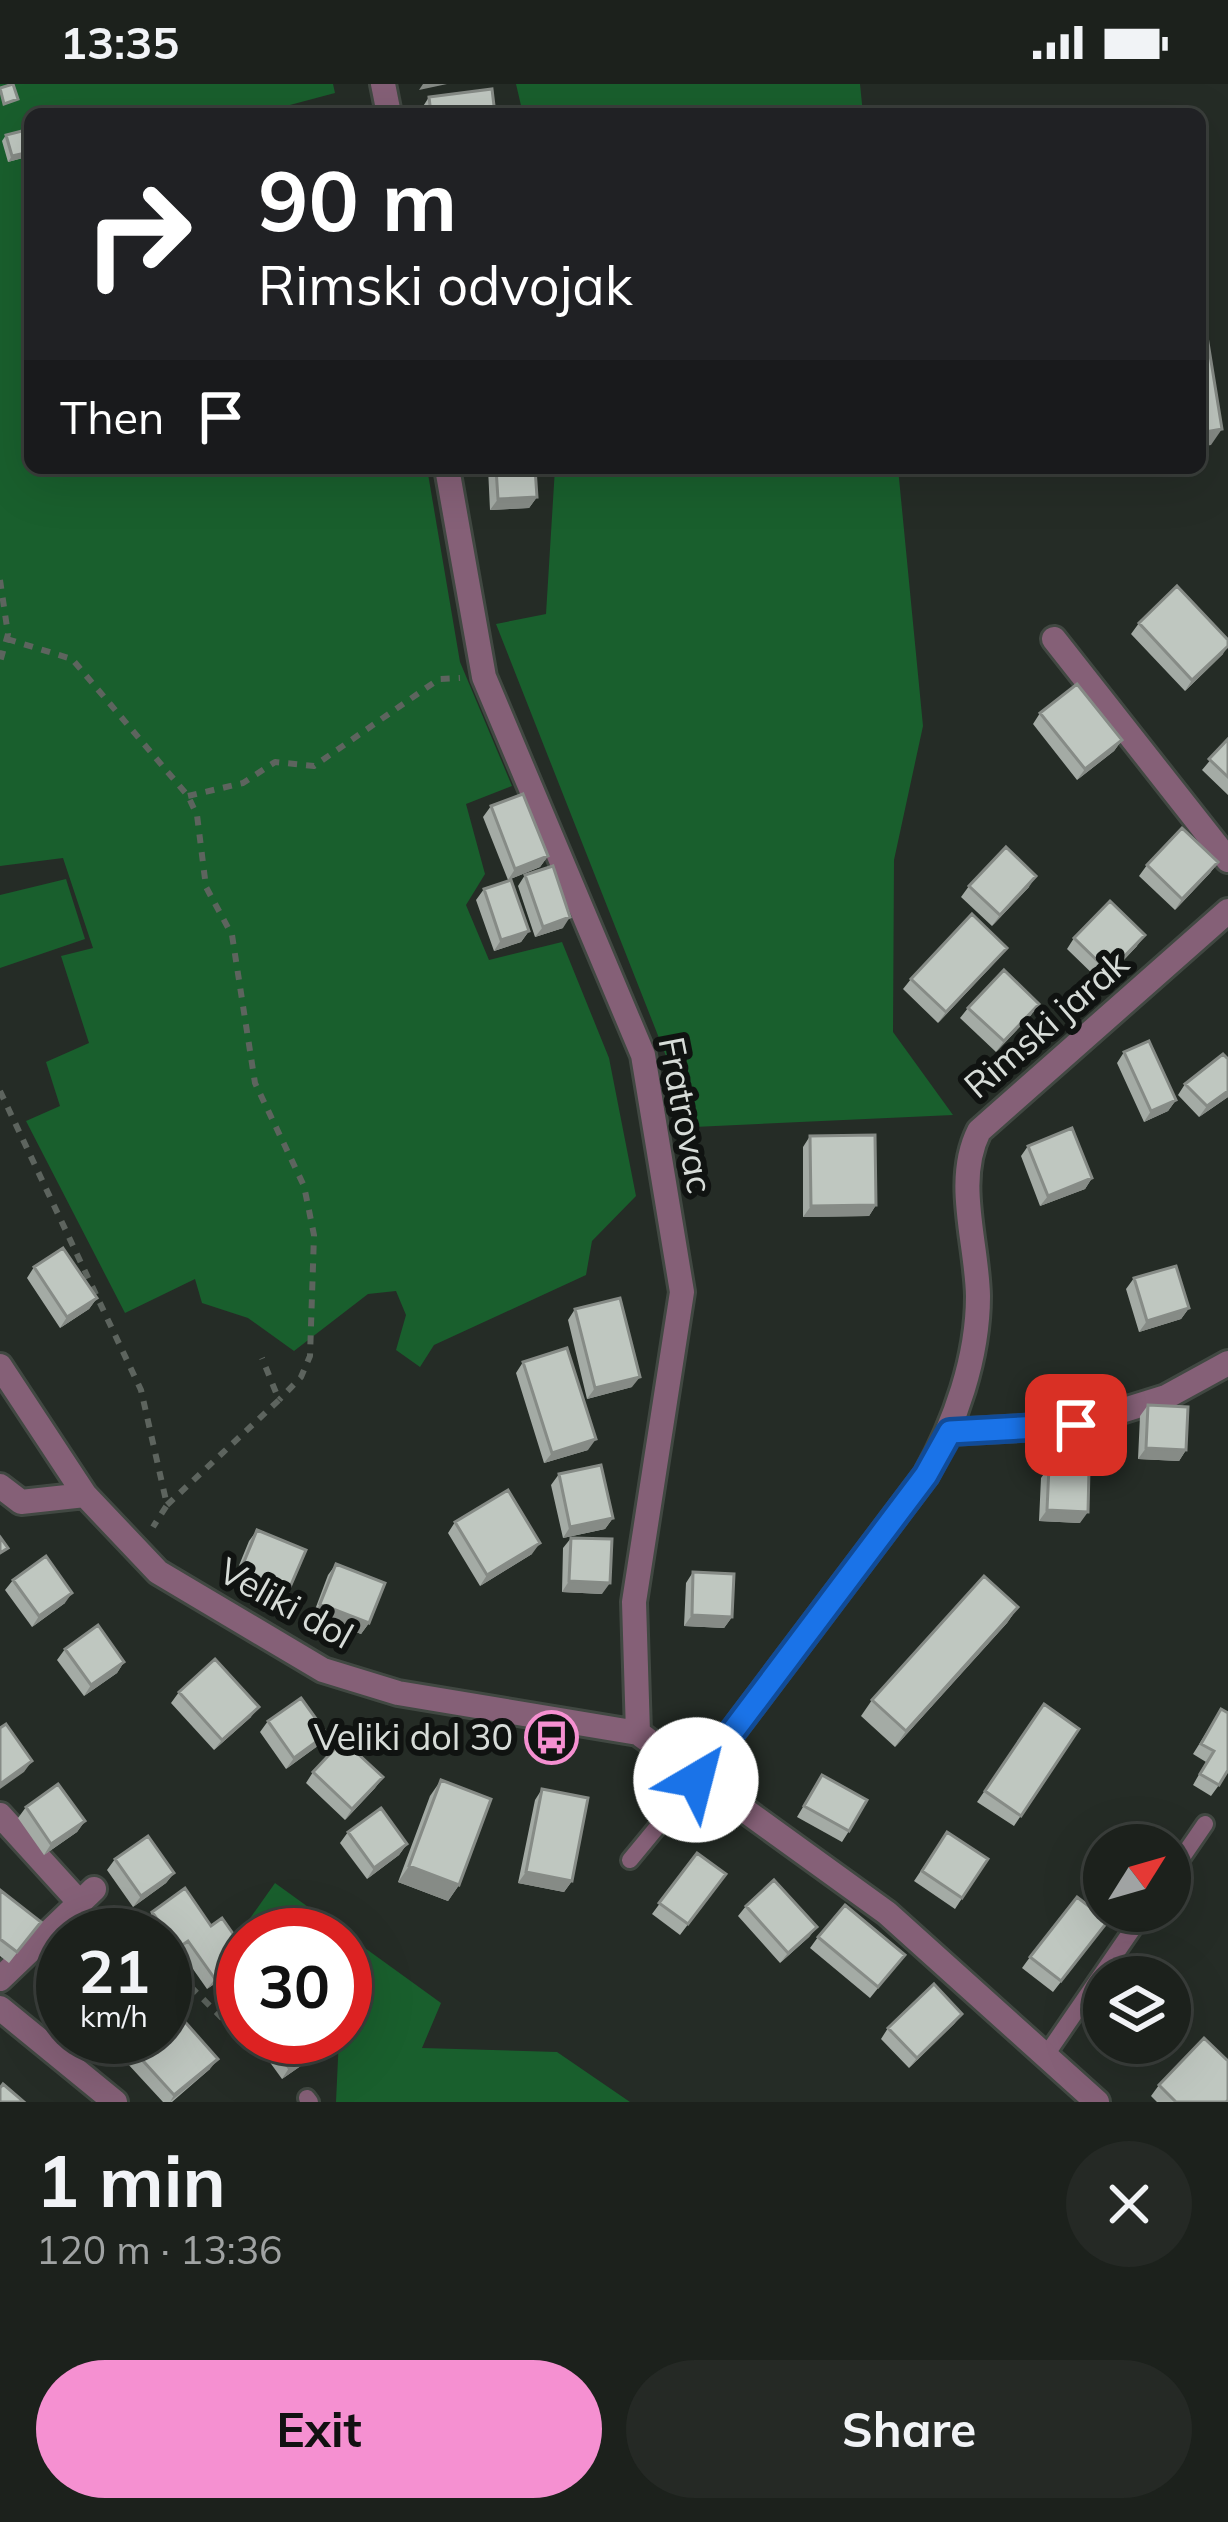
<!DOCTYPE html>
<html lang="en">
<head>
<meta charset="utf-8">
<style>
	body { margin:0; font-family:Mulish,sans-serif; background:#252925; color:#f1f3f6; height:100vh; display:flex; flex-direction:column; font-size:45px; white-space:nowrap }
	* { box-sizing:border-box; margin:0 }
	p { font-size:39px; color:#a0a3a3 }
	.icon { flex:none; width:66px; height:66px; fill:none; stroke:currentColor; stroke-width:2; stroke-linecap:round; stroke-linejoin:round }
	.map { position:relative; height:2018px; overflow:hidden }
	.sheet { display:flex; flex-direction:column; background:#1c211c; flex:1 }
	.sheet>* { flex:none }
	.guide { position:absolute; left:24px; top:24px; width:1182px; height:366px; border-radius:18px; box-shadow:0 12px 48px #0002,0 0 0 3px #3a3e3b; background:#202124; color:#fff; overflow:hidden }
	.needle { width:78px; rotate:53deg }
	.fabs { position:absolute; left:1083px; top:1740px; display:grid; gap:24px }
	.fabs a { display:grid; place-items:center; width:108px; height:108px; border-radius:50%; background:#1c211c; box-shadow:0 12px 48px #0002,0 0 0 3px #3a3e3b; font-size:60px }
	.speed { position:absolute; left:36px; top:1824px; display:flex; gap:24px; font-size:60px; font-weight:700; text-align:center }
	.speed>* { display:grid; place-content:center; width:156px; height:156px; border-radius:50%; background:#1c211c; box-shadow:0 12px 48px #0002,0 0 0 3px #3a3e3b; line-height:1 }
	.speed small { font-size:30px; font-weight:400 }
	.speed .limit { border:18px solid #d22; background:#fff; color:#111 }
	.pin { position:absolute; display:grid; place-items:center; width:102px; height:102px; color:#fff; margin:-51px; border-radius:24px; box-shadow:0 6px 18px #0006 }
	.me { position:absolute; width:132px; margin:-66px; rotate:37deg; stroke-linejoin:round; filter:drop-shadow(0 0 9px #0008) }
	.turn { display:flex; align-items:center; gap:42px; height:252px; padding:0 36px; font-size:54px }
	.turn .icon { width:156px; height:156px; stroke-width:2.5 }
	.turn b { display:block; font-size:84px; line-height:102px }
	.then { display:flex; align-items:center; height:114px; padding:0 36px; background:#0003; gap:24px; font-size:45px }
	.round { display:grid; place-items:center; flex:none; width:126px; height:126px; border-radius:63px; background:#252925 }
	.head { display:flex; align-items:center; justify-content:space-between; height:204px; padding:0 36px }
	h1 { font-size:72px; font-weight:700; line-height:90px }
	.cta { display:flex; gap:24px; margin-top:auto; padding:24px 36px }
	.cta a { flex:1; height:138px; border-radius:72px; background:#f590d1; color:#111; font-size:48px; font-weight:700; line-height:138px; text-align:center }
	.cta a+a { background:#252925; color:#f1f3f6 }
	.status { display:flex; justify-content:space-between; align-items:center; height:84px; padding:0 60px; background:#1c211c; direction:ltr }
	.status svg { height:33px; fill:currentColor }
	.map>svg:first-child { display:block }
	.green { fill:#195f2d }
	.lines { fill:none; stroke-linecap:round; stroke-linejoin:round }
	.lane-casing { stroke:#414842; stroke-width:22 }
	.street-casing { stroke:#414842; stroke-width:30 }
	.path { stroke:#5d645e; stroke-width:6; stroke-dasharray:9 9; stroke-linecap:butt }
	.lane { stroke:#856077; stroke-width:16 }
	.street { stroke:#856077; stroke-width:24 }
	.wall { fill:#a4aba5 }
	.shaded-wall { fill:#868b86 }
	.building { fill:#bfc7c0; stroke:#868b86; stroke-width:3 }
	.route-casing { stroke:#114b97; stroke-width:30 }
	.route { stroke:#1a73e8; stroke-width:21 }
	.labels { text-anchor:middle; stroke-width:12; stroke-linejoin:round; paint-order:stroke }
	.street-label { font-size:36px; fill:#d7dcd8; stroke:#101311 }
	.poi-label { font-size:36px; fill:#d7dcd8; stroke:#101311; text-anchor:end }
</style>
</head>
<body>
<div class="status"><b>13:35</b><svg viewBox="0 0 49 12"><path d="M0 12V9h3v3zM5 12V6h3v6zM10 12V3h3v9zM15 12V0h3v12zM26 1h20v11H26zM47 4h2v5h-2z"/></svg></div>
<div class="map">
<svg width="1228" height="2018" viewBox="0 0 1228 2018">
	<rect width="100%" height="100%" fill="#252c26"/>
	<!-- green -->
	<path class="green" d="M0,0H333L335,9L256,30H30V125L22,130L28,138L25,187L30,188V384H427L460,578L512,702L466,720L485,790L466,821L489,876L562,858L609,974L636,1112L592,1157L586,1191L434,1261L420,1283L396,1266L406,1231L396,1207L368,1210L294,1267L248,1234L202,1219L195,1195L125,1229L26,1037L60,1022L46,978L89,959L61,872L93,864L63,774L0,782Z
		M516,0H860L863,30H523Z
		M555,384H898L923,642L894,776L893,948L953,1031L694,1043L496,540L546,530Z
		M66,795L85,855L0,884V811Z
		M275,1799L441,1919L422,1964L557,1968L630,2018H336L339,1953H345V1851H258L246,1840Z"/>
	<g class="lines">
		<defs>
			<path id="lane" d="M630,1776L696,1696
				M1170,1791L1205,1740
				M1044,1974L1145,1827
				M307,2014L310,2018"/>
			<path id="street" d="M383,0L389,30
				M447,384L484,593L643,971L682,1208L634,1518L638,1649
				M1054,555L1228,776
				M0,1282L85,1411L158,1488L323,1586L398,1609L638,1649L887,1829L1097,2018
				M950,1348L1076,1341L1166,1313L1228,1279
				M0,1402L21,1418L85,1411
				M696,1696L926,1391C955,1339 978,1274 978,1212C977,1158 954,1097 979,1047L1228,827
				M0,1731L80,1819
				M0,1895L94,1805
				M0,1924L115,2018"/>
		</defs>
		<!-- lane casing -->
		<use href="#lane" class="lane-casing"/>
		<!-- street casing -->
		<use href="#street" class="street-casing"/>
		<!-- path -->
		<path class="path" d="M0,496L8,550L0,578
			M7,555L72,575L188,712L197,731L206,803L232,851L255,999L304,1102L314,1151L310,1272L301,1293L279,1316
			M188,712L243,699L275,678L314,682L439,595L460,594
			M0,1007L141,1306L167,1421L153,1443
			M167,1421L279,1316L262,1274
			M113,1825L139,1851
			M165,1877L242,1954"/>
		<!-- lane -->
		<use href="#lane" class="lane"/>
		<!-- street -->
		<use href="#street" class="street"/>
	</g>
	<!-- wall -->
	<path class="wall" d="M429,13L495,30H422V24Z
		M6,51L30,72L8,78L2,57Z
		M488,384H535L537,413L529,424L490,426Z
		M1139,539L1223,570L1185,607L1131,550Z
		M1040,629L1122,656L1114,667L1077,696L1033,640Z
		M1228,655V711L1202,686Z
		M491,722L548,772L540,783L508,796L483,733Z
		M1218,778L1210,789L1175,826L1139,792L1147,781Z
		M525,791L563,844L535,853L518,802Z
		M969,802L1029,803L992,842L961,813Z
		M484,805L529,847L521,858L494,867L476,816Z
		M1074,854L1137,862L1102,899L1067,865Z
		M1007,864L999,874L938,939L903,905L911,895Z
		M1039,920L1031,931L996,968L960,934L968,924Z
		M1124,968L1176,1016L1168,1027L1144,1038L1117,979Z
		M1185,1000L1228,1013L1199,1033L1178,1011Z
		M810,1052L876,1121L869,1132L803,1133V1063Z
		M1028,1062L1092,1094L1085,1105L1040,1122L1021,1072Z
		M34,1183L97,1214L89,1225L60,1244L27,1194Z
		M1134,1194L1189,1224L1181,1235L1139,1248L1126,1205Z
		M575,1225L632,1303L587,1315L568,1236Z
		M523,1278L588,1366L544,1379L516,1289Z
		M1148,1321L1186,1366L1179,1377L1138,1375L1140,1332Z
		M1049,1383L1080,1439L1039,1437L1041,1394Z
		M559,1390L613,1434L605,1445L563,1454L551,1401Z
		M455,1438L532,1470L480,1502L448,1449Z
		M257,1446L287,1510L279,1521L231,1501L249,1457Z
		M571,1454L602,1510L562,1508L563,1464Z
		M336,1480L369,1539L361,1550L313,1531L328,1491Z
		M693,1488L732,1533L724,1544L684,1542L686,1499Z
		M13,1496L65,1519L32,1543L5,1506Z
		M1018,1523L1007,1539L895,1663L861,1632L872,1616Z
		M65,1565L124,1578L117,1589L84,1612L57,1576Z
		M179,1608L251,1633L214,1666L171,1619Z
		M1044,1620L1079,1645L1014,1742L977,1718Z
		M1221,1625L1219,1701L1211,1712L1193,1701L1206,1678L1193,1670Z
		M268,1637L319,1661L286,1685L260,1648Z
		M313,1688L383,1693L375,1704L345,1736L306,1699Z
		M822,1691L849,1747L842,1758L797,1733Z
		M441,1696L459,1801L448,1817L398,1798L430,1712Z
		M542,1705L572,1797L564,1808L518,1799L535,1716Z
		M26,1723L85,1737L77,1748L44,1771L18,1734Z
		M348,1748L407,1760L399,1771L367,1795L340,1759Z
		M947,1748L988,1775L955,1825L914,1797Z
		M697,1769L726,1790L680,1851L652,1830Z
		M115,1775L174,1789L166,1799L133,1823L107,1786Z
		M0,1806L41,1838L9,1879L0,1872Z
		M746,1822L817,1843L809,1853L780,1879L738,1832Z
		M152,1828L211,1842L240,1882L207,1905L181,1868L171,1875L165,1868V1851H153L144,1839Z
		M1100,1848L1053,1908L1022,1884L1030,1873Z
		M818,1853L905,1871L870,1914L810,1864Z
		M63,1884V1922L47,1903Z
		M962,1930L954,1940L909,1984L881,1955L888,1944Z
		M90,1953H113L100,1964Z
		M260,1953H317L322,1961L315,1972L282,1995L256,1959Z
		M135,1968L210,1985L172,2018H163L127,1979Z
		M1159,2001L1228,2018H1157L1151,2012Z"/>
	<!-- shaded-wall -->
	<path class="shaded-wall" d="M423,0H447L419,6Z
		M30,68V72L8,78L12,72Z
		M1222,345L1211,361L1200,363V349Z
		M537,413L529,424L490,426L498,415Z
		M1228,562L1223,570L1185,607L1192,596Z
		M1122,656L1114,667L1077,696L1085,685Z
		M548,772L540,783L508,796L515,785Z
		M1218,778L1210,789L1175,826L1182,815Z
		M1036,792L1029,803L992,842L1000,831Z
		M570,833L563,844L535,853L543,843Z
		M529,847L521,858L494,867L501,856Z
		M1145,851L1137,862L1102,899L1109,888Z
		M1007,864L999,874L938,939L946,928Z
		M1039,920L1031,931L996,968L1004,957Z
		M1228,1007V1013L1199,1033L1207,1022Z
		M1176,1016L1168,1027L1144,1038L1151,1027Z
		M1092,1094L1085,1105L1040,1122L1048,1112Z
		M876,1121L869,1132L803,1133L811,1122Z
		M97,1214L89,1225L60,1244L67,1233Z
		M1189,1224L1181,1235L1139,1248L1147,1237Z
		M640,1293L632,1303L587,1315L595,1304Z
		M596,1355L588,1366L544,1379L552,1369Z
		M1146,1364L1186,1366L1179,1377L1138,1375Z
		M1047,1426L1088,1428L1080,1439L1039,1437Z
		M613,1434L605,1445L563,1454L570,1443Z
		M540,1459L532,1470L480,1502L487,1491Z
		M239,1490L287,1510L279,1521L231,1501Z
		M569,1497L610,1499L602,1510L562,1508Z
		M72,1509L65,1519L32,1543L39,1532Z
		M320,1520L369,1539L361,1550L313,1531Z
		M1018,1523L1007,1539L895,1663L906,1647Z
		M692,1531L732,1533L724,1544L684,1542Z
		M124,1578L117,1589L84,1612L91,1601Z
		M259,1623L251,1633L214,1666L222,1656Z
		M327,1650L319,1661L286,1685L294,1674Z
		M32,1677L24,1688L0,1705V1700Z
		M383,1693L375,1704L345,1736L352,1725Z
		M85,1737L77,1748L44,1771L51,1760Z
		M407,1760L399,1771L367,1795L374,1784Z
		M409,1782L459,1801L448,1817L398,1798Z
		M526,1788L572,1797L564,1808L518,1799Z
		M174,1789L166,1799L133,1823L141,1812Z
		M817,1843L809,1853L780,1879L788,1869Z
		M243,1875L240,1882L207,1905L215,1895Z
		M962,1930L954,1940L909,1984L917,1974Z
		M322,1961L315,1972L282,1995L289,1984Z
		M218,1975L210,1985L170,2018L174,2011Z"/>
	<!-- building -->
	<path class="building" d="M13,0L18,15L4,20L0,4Z
		M492,5L495,30H431L429,13Z
		M30,45V68L12,72L6,51Z
		M1200,209L1222,345L1200,349Z
		M496,384H535L537,413L498,415Z
		M1177,502L1228,556V562L1192,596L1139,539Z
		M1077,600L1122,656L1085,685L1040,629Z
		M1228,655V693L1209,675Z
		M523,710L548,772L515,785L491,722Z
		M1182,744L1218,778L1182,815L1147,781Z
		M1006,763L1036,792L1000,831L969,802Z
		M553,782L570,833L543,843L525,791Z
		M511,796L529,847L501,856L484,805Z
		M1110,817L1145,851L1109,888L1074,854Z
		M972,830L1007,864L946,928L911,895Z
		M1004,886L1039,920L1004,957L968,924Z
		M1149,957L1176,1016L1151,1027L1124,968Z
		M1223,970L1228,975V1007L1207,1022L1185,1000Z
		M1072,1044L1092,1094L1048,1112L1028,1062Z
		M875,1051L876,1121L811,1122L810,1052Z
		M63,1164L97,1214L67,1233L34,1183Z
		M1176,1182L1189,1224L1147,1237L1134,1194Z
		M620,1214L640,1293L595,1304L575,1225Z
		M567,1264L596,1355L552,1369L523,1278Z
		M1148,1321L1188,1323L1186,1366L1146,1364Z
		M601,1381L613,1434L570,1443L559,1390Z
		M1049,1383L1089,1385L1088,1428L1047,1426Z
		M508,1406L540,1459L487,1491L455,1438Z
		M257,1446L306,1466L287,1510L239,1490Z
		M0,1453L8,1464L0,1469Z
		M571,1454L612,1455L610,1499L569,1497Z
		M46,1472L72,1509L39,1532L13,1496Z
		M336,1480L385,1499L369,1539L320,1520Z
		M693,1488L734,1490L732,1533L692,1531Z
		M984,1492L1018,1523L906,1647L872,1616Z
		M98,1541L124,1578L91,1601L65,1565Z
		M215,1575L259,1623L222,1656L179,1608Z
		M301,1614L327,1650L294,1674L268,1637Z
		M1044,1620L1079,1645L1021,1732L985,1707Z
		M1221,1625L1228,1629V1686L1219,1701L1200,1690L1214,1667L1201,1660Z
		M6,1640L32,1677L0,1700V1644Z
		M343,1656L383,1693L352,1725L313,1688Z
		M822,1691L867,1716L849,1747L804,1722Z
		M441,1696L491,1715L459,1801L409,1782Z
		M58,1700L85,1737L51,1760L26,1723Z
		M542,1705L588,1714L572,1797L526,1788Z
		M381,1724L407,1760L374,1784L348,1748Z
		M947,1748L988,1775L962,1814L922,1787Z
		M148,1752L174,1789L141,1812L115,1775Z
		M697,1769L726,1790L688,1840L659,1819Z
		M774,1796L817,1843L788,1869L746,1822Z
		M185,1804L211,1842L222,1834L243,1864V1875L215,1895L188,1857L178,1864L152,1828Z
		M0,1806L41,1838L17,1868L0,1855Z
		M1077,1813L1108,1837L1061,1897L1030,1873Z
		M845,1821L905,1871L878,1903L818,1853Z
		M63,1884V1902L54,1892Z
		M934,1900L962,1930L917,1974L888,1944Z
		M178,1930L218,1975L174,2011L135,1968L152,1953H165V1942Z
		M267,1953H317L322,1961L289,1984Z
		M1204,1954L1228,1977V2016L1226,2018H1176L1159,2001Z
		M3,2000L24,2018H0V2004Z"/>
	<g class="lines">
		<defs>
			<path id="route" d="M696,1696L926,1391L950,1348L1076,1341"/>
		</defs>
		<!-- route casing -->
		<use href="#route" class="route-casing"/>
		<!-- route -->
		<use href="#route" class="route"/>
	</g>
	<!-- icons -->
	<defs>
		<symbol id="bus-ring" viewBox="-11 -11 22 22"><circle r="9.5" fill="#101311" stroke="#f590d1" stroke-width="1.5"/><path d="M-5-6H5V4H4V6H2V4H-2V6H-4V4H-5ZM-3.5-4V0h7V-4ZM-3.5 1.2v1.5H-2V1.2ZM2 1.2v1.5H3.5V1.2Z" fill="#f590d1"/></symbol>
	</defs>
	<g fill-rule="evenodd">
		<use href="#bus-ring" x="522" y="1624" width="59" height="59"/>
	</g>
	<g class="labels">
		<!-- street labels -->
		<g class="street-label">
			<text transform="translate(1046 940) rotate(-41)" y="13">Rimski jarak</text>
			<text transform="translate(686 1031) rotate(79)" y="13">Fratrovac</text>
			<text transform="translate(286 1519) rotate(29)" y="13">Veliki dol</text>
		</g>
		<!-- poi labels -->
		<g class="poi-label">
			<text x="513" y="1666">Veliki dol 30</text>
		</g>
	</g>
</svg>
<div class="fabs">
<a><svg class="needle" viewBox="-14 -14 28 28"><path d="M0-13l5 13h-10z" fill="#e53935"/><path d="M0 13l5-13h-10z" fill="#a0a3a3"/></svg></a>
<a><svg class="icon" aria-label="layers" viewBox="0 0 24 24"><path d="M12 4l9 5-9 5-9-5zM3 14l9 5 9-5"/></svg></a>
</div>
<div class="speed"><div>21<small>km/h</small></div><div class="limit">30</div></div>
<div class="pin" style="left:1076px;top:1341px;background:#d93025"><svg class="icon" aria-label="arrive" viewBox="0 0 24 24"><path d="M6 21V4h12l-3 4 3 4H6"/></svg></div>
<svg class="me" style="left:696px;top:1696px" viewBox="-20 -20 40 40"><circle r="19" fill="#fff"/><path d="M0-13L10 11 0 6-10 11z" fill="#1a73e8"/></svg>
<div class="guide">
<div class="turn"><svg class="icon" aria-label="right" viewBox="0 0 24 24"><path d="M7 20v-9h11M14 6l5 5-5 5"/></svg><div><b>90 m</b>Rimski odvojak</div></div>
<div class="then">Then<svg class="icon" aria-label="arrive" viewBox="0 0 24 24"><path d="M6 21V4h12l-3 4 3 4H6"/></svg></div>
</div>
</div>
<section class="sheet">
<div class="head"><div><h1>1 min</h1><p>120 m · 13:36</p></div><a class="round"><svg class="icon" aria-label="close" viewBox="0 0 24 24"><path d="M6 6l12 12M18 6L6 18"/></svg></a></div>
<div class="cta"><a>Exit</a><a>Share</a></div>
</section>
</body>
</html>
